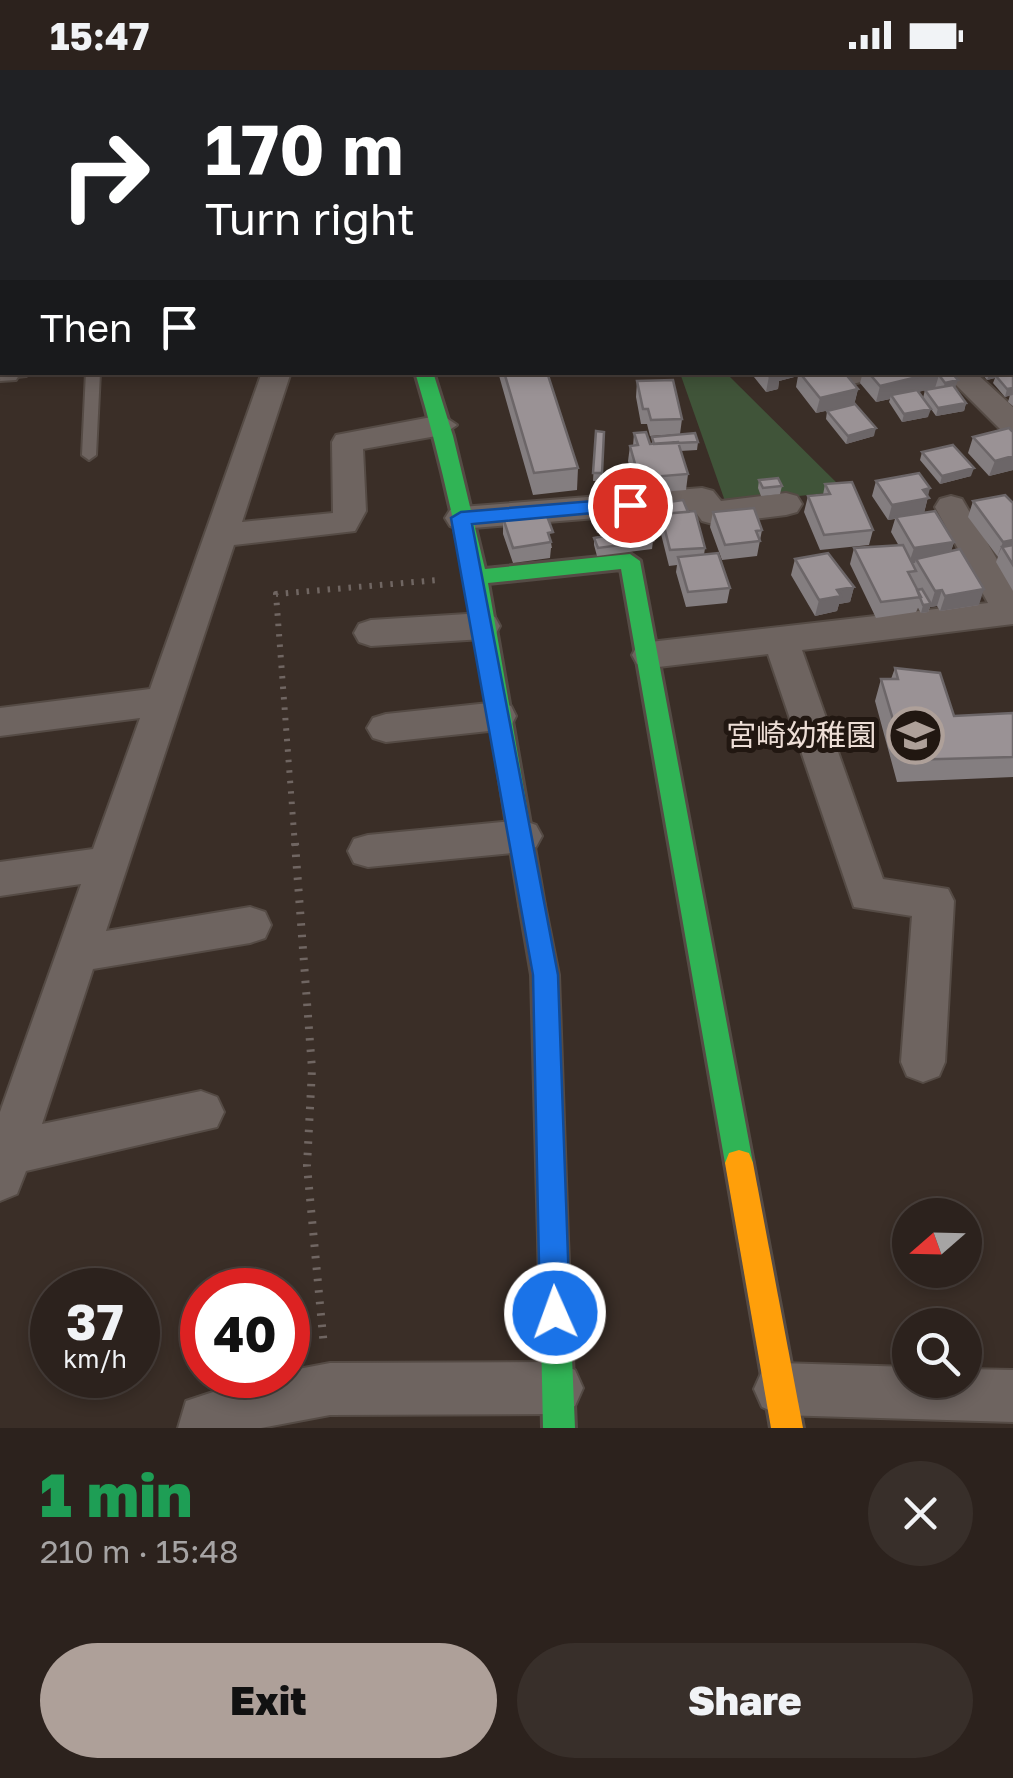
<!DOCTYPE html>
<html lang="en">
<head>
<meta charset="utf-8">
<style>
	body { margin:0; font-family:"Golos Text","Noto Sans JP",sans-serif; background:#382f2a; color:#f1f3f6; height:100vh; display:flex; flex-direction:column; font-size:38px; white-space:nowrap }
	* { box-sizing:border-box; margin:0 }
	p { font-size:32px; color:#a6a4a4 }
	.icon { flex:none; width:55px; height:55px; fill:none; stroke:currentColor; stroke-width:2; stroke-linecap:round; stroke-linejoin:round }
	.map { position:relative; height:1358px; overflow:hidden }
	.panel { display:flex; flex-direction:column; background:#2c221d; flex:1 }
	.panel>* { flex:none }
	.hud { position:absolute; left:0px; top:0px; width:1015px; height:305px; box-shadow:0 5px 15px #0003,0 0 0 2px #483f3b; background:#202124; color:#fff; overflow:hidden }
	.needle { width:65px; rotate:250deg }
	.tools { position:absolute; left:892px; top:1128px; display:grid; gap:20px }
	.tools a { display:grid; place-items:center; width:90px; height:90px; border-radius:50%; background:#2c221d; box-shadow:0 5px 15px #0003,0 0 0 2px #483f3b; font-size:50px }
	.speed { position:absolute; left:30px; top:1198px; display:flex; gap:20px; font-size:50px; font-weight:700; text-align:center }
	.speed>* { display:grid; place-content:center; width:130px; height:130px; border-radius:50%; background:#2c221d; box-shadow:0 5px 15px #0003,0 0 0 2px #483f3b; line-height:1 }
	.speed small { font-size:25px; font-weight:400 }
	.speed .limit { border:15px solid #d22; background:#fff; color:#111 }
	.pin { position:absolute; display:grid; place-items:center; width:85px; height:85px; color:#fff; margin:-42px; border:5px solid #fff; border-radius:50%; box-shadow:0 2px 10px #0007 }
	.me { position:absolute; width:110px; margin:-55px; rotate:358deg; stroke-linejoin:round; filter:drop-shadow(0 0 8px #0008) }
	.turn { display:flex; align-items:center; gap:35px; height:210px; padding:0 40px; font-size:45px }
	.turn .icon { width:130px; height:130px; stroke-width:2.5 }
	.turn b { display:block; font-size:70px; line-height:85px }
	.then { display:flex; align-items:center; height:95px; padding:0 40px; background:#0003; gap:20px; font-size:38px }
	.round { display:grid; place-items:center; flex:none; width:105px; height:105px; border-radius:52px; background:#382f2a }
	.headline { display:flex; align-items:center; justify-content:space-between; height:170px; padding:0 40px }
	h1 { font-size:60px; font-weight:800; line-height:75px; color:#1e9e55 }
	.cta { display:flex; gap:20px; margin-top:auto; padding:20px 40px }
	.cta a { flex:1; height:115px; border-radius:60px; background:#aea099; color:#111; font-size:40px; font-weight:800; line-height:115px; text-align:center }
	.cta a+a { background:#382f2a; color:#f1f3f6 }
	.status { display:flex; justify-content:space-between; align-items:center; height:70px; padding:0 50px; background:#2c221d; direction:ltr }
	.status svg { height:28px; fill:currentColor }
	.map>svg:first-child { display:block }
	.green { fill:#405439 }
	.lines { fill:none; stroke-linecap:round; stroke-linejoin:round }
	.lane-casing { stroke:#554b45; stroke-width:4 }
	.street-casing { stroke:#554b45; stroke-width:4 }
	.fast-casing { stroke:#554b45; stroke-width:6 }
	.slow-casing { stroke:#554b45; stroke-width:6 }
	.jam-casing { stroke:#554b45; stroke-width:6 }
	.path-far1 { stroke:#706662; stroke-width:6; stroke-dasharray:2.5 8; stroke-linecap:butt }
	.path { stroke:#706662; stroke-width:8; stroke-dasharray:2.5 9; stroke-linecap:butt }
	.lane { fill:#6e6460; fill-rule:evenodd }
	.street { fill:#6e6460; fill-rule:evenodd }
	.fast { fill:#30b455; fill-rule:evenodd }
	.slow { fill:#ff9f0a; fill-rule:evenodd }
	.jam { fill:#e5322d; fill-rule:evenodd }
	.wall { fill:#847e80 }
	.shaded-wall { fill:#6c6668 }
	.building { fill:#9a9295; stroke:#6c6668; stroke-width:2.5 }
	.route { fill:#1a73e8; stroke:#114b97; stroke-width:2.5 }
	.labels { text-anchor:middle; stroke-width:10; stroke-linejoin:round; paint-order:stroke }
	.poi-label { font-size:30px; fill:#edded6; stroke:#211711; text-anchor:end }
</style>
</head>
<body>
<div class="status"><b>15:47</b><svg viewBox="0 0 49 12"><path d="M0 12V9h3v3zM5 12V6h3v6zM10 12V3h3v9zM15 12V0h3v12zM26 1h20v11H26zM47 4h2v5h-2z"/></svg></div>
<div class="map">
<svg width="1013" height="1358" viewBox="0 0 1013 1358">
	<rect width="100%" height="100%" fill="#3a2e27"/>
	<!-- green -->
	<path class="green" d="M680,303H726L845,421L726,434Z"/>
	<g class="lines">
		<defs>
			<path id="lane" d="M0,301L2,302H32L26,306L0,309Z
				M86,302H100L96,385L89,390L82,385Z"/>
			<path id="street" d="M323,0H345L346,2H324Z
				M589,0H612L613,2H590Z
				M0,54H2V68H0Z
				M2,294V302H21L16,310L0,311Z
				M262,302H291L242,452L333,443L332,372L336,365L442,345L457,355L442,365L363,379L366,441L355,461L234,475L106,861L250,837L265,842L271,855L265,868L250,873L93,899L42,1054L201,1021L217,1027L224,1042L217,1057L26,1101L17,1124L0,1131V1042L81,814L0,826V792L93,779L140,648L0,666V638L150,619Z
				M832,302H881L877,308L844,316L834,313L829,307Z
				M943,302H975L1013,337V364L1002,361Z
				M702,418L713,421L721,431L786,423L797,426L802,434L797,442L786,445L713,454L702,451L694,440L461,459L450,456L445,448L450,440L461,437Z
				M951,426L962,429L1013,517V554L802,580L883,809L948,819L954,831L945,992L939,1006L923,1012L907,1006L901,992L912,846L854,837L768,584L650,598L637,594L632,585L637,576L650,572L988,533L935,437L940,429Z
				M483,543L495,547L500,556L495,565L483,569L371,576L359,572L354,563L359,554L371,550Z
				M498,632L511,636L516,646L511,656L498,660L386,672L373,668L367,658L373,648L386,644Z
				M522,750L536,755L542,766L536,777L522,782L368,797L354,793L348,781L354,769L368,765Z
				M557,1292L575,1300L583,1318L575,1336L557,1344L330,1345L261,1358H178L186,1331L261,1306L288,1305V1301L330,1293Z
				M780,1293L910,1297V1310H965V1299L1013,1300V1352L780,1345L762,1337L754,1319L762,1301Z"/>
			<path id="fast" d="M415,302H433L453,366L485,499L630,484L640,491L753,1093L749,1103L739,1106L729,1103L725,1093L621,499L488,513L544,835L541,842L532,845L523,842L520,835C490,654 468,478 415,302Z
				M553,1155L563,1159L567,1169L575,1358H543L539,1169L543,1159Z"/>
			<path id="slow" d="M739,1080L749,1083L753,1093L803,1358H771L725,1093L729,1083Z"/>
			<path id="jam" d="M532,825L541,828L544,835L558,905L567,1169L563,1179L553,1183L543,1179L539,1169L532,905L520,835L523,828Z"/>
		</defs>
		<!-- lane casing -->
		<use href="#lane" class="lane-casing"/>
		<!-- street casing -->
		<use href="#street" class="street-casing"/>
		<!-- fast casing -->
		<use href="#fast" class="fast-casing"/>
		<!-- slow casing -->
		<use href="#slow" class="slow-casing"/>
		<!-- jam casing -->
		<use href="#jam" class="jam-casing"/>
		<!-- path-far1 -->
		<path class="path-far1" d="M295,776L276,524L438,510"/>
		<!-- path -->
		<path class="path" d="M295,773L312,999L307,1096L324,1277"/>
		<!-- lane -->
		<use href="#lane" class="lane"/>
		<!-- street -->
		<use href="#street" class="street"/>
		<!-- fast -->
		<use href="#fast" class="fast"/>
		<!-- slow -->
		<use href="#slow" class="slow"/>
		<!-- jam -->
		<use href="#jam" class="jam"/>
	</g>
	<!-- wall -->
	<path class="wall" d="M1013,242V336L1008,332L1010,325L1005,327L993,313L995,308L987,310L980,302H1012Z
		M498,302H547L578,398L577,420L533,425Z
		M750,302H844L858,319L854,335L874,366L846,374L826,349L827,341L851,335L816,343L796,317L798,306L779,311L778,319L766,322Z
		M863,302H951L955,318L966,333L964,341L936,346L923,328L925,320L918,322L928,347L902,352L889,332L890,329L876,332L860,313Z
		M637,311L682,349L680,364L650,366L647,354H641L636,327Z
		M596,361L604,362L601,411H593Z
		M1013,362V400L989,406L968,383L973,367Z
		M634,363L650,374H652V367L698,372L697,380L680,381L688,404L686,420L637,424L628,391L630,376H633Z
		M922,382L971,406L940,414L920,390Z
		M759,410L782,416L780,424L761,426L758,418Z
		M876,411L928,427L924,443L954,472L951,481L979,535L940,541L937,536L930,537L928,542L921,543L918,538L916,542L876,548L850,494L854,478L899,476L891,462L895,449L888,450L872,426Z
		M825,414L873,460L869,475L820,480L804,442L808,426L823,425Z
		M973,431L1013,433V521L996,492L998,487L968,447Z
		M654,434L705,478L704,485L730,518L727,533L686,537L676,502L677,495L669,496L659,456L653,442Z
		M544,438L552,478H551L550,488L513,493L503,464V448L513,447V442Z
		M593,439L641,450L640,458L634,459L635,463L653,471L652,479L597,486L594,475V468L602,467V463H597L592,447Z
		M713,442L762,460L757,486L722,490L710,457Z
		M795,489L854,517L850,532L839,534L837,541L815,546L791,505Z
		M895,598L954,646L1013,643V707L897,712L875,631L881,609H891Z"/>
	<!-- shaded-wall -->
	<path class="shaded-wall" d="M454,0H506V2H454Z
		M1013,296V303L996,306L995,308L987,310L990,302H1012Z
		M775,302H799L798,306L779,311L778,319L766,322L769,306Z
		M940,302L935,318L893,328L891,325L890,329L876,332L880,316Z
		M958,310L955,318L943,320L945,313Z
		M1013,318V325L1005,327L1007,319Z
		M858,319L854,335L816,343L820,328Z
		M966,333L964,341L936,346L938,338Z
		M931,339L928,347L902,352L904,344Z
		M876,358L874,366L846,374L848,366Z
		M1013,386V400L989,406L995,391Z
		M974,398L971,406L940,414L942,406Z
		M930,418L924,443L888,450L892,435L923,420Z
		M1013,470V484L1002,477L997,487L1003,472Z
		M954,472L949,487L916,489L915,493H909L914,478Z
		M854,517L850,532L839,534L837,541L815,546L819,530L837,520Z
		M984,519L979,535L940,541L945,526Z
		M942,520L937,536L930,537L928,542L921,543L923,535L931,534L935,521Z"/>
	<!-- building -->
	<path class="building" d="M379,0H425L426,1L380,2Z
		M535,0H596V2H536Z
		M631,0H648L650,2H620Z
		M673,0H703L702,2H672Z
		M731,0H768L767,2H729Z
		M897,0H927L926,2H896Z
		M961,0H1013V3L999,1V2H977Z
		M504,302H547L578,398L534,403Z
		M766,302H780L781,303L769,306Z
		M799,302H844L858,319L820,328Z
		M868,302H938L880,316Z
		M940,302H951L958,310L945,313L939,305Z
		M1013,302V318L1007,319L996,306Z
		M673,310L682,349L651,350L648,339H643L637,311Z
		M953,315L966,333L938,338L925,320Z
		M917,320L931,339L904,344L891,325Z
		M855,334L876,358L848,366L827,341Z
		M1009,358L1013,362V386L995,391L973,367Z
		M596,361L604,362L602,403H593Z
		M646,362L650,374L678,372L688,404L639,408L630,376L638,375L634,363Z
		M695,363L698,372L654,374L652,367Z
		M953,375L974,398L942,406L922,382Z
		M919,403L930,418L923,420L929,428L892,435L876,411Z
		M778,408L782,416L763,418L759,410Z
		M852,412L873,460L824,465L808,426L830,424L825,414Z
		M1005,425L1013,433V470L1003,472L973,431Z
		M683,430L688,442L661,444L660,448L654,434Z
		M636,434L641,450L598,455L593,439Z
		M544,438L553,462L548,463L551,472L513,478L503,448L514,447L513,442Z
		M754,438L762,460L756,461L760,471L725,475L713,442Z
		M695,441L705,478L670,480L661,444Z
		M935,441L954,472L914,478L896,447Z
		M632,455L635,463L649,461L653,471L598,478L594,468L604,466L602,459Z
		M903,475L916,501L908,502L921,527L881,532L854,478Z
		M1013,475V495L1002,477Z
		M960,479L984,519L945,526L942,520L935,521L916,489Z
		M718,483L730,518L688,522L678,487Z
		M828,483L854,517L837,520L841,526L819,530L795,489Z
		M922,519L931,534L923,535L917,520Z
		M895,598L940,603L954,646L1013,643V687L905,690L881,609H898Z"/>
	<!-- route -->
	<path class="route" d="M630,428L637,430V439L472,454L558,905L570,1243L566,1254L555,1258L545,1254L540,1243L533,905L451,448L461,442Z"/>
	<!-- icons -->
	<defs>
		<symbol id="school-ring" viewBox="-11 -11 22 22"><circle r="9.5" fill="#211711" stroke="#aea099" stroke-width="1.5"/><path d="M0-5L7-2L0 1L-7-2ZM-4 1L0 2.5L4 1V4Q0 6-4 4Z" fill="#aea099"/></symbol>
	</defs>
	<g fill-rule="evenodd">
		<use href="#school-ring" x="884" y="634" width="63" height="63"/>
	</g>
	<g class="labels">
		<!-- poi labels -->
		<g class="poi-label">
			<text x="876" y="676">宮崎幼稚園</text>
		</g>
	</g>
</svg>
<div class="tools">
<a><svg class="needle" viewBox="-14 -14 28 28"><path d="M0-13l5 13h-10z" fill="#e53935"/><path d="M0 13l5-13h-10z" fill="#a6a4a4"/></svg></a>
<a><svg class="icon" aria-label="search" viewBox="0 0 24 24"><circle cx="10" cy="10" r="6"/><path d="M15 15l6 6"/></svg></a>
</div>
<div class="speed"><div>37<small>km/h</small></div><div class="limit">40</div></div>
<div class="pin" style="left:630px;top:435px;background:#d93025"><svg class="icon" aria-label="arrive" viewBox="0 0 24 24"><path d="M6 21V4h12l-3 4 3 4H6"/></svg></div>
<svg class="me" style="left:555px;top:1243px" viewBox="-20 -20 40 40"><circle r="17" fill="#1a73e8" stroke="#fff" stroke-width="3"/><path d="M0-11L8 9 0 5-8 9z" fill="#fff"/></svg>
<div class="hud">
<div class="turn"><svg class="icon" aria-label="right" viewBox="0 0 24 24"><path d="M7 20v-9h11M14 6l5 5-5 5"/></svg><div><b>170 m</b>Turn right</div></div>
<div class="then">Then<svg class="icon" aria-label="arrive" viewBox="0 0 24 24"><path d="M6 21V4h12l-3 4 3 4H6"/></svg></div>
</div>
</div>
<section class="panel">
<div class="headline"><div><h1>1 min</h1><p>210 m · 15:48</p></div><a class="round"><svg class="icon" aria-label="close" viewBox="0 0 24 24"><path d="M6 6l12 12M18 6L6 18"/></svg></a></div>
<div class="cta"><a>Exit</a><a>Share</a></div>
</section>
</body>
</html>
